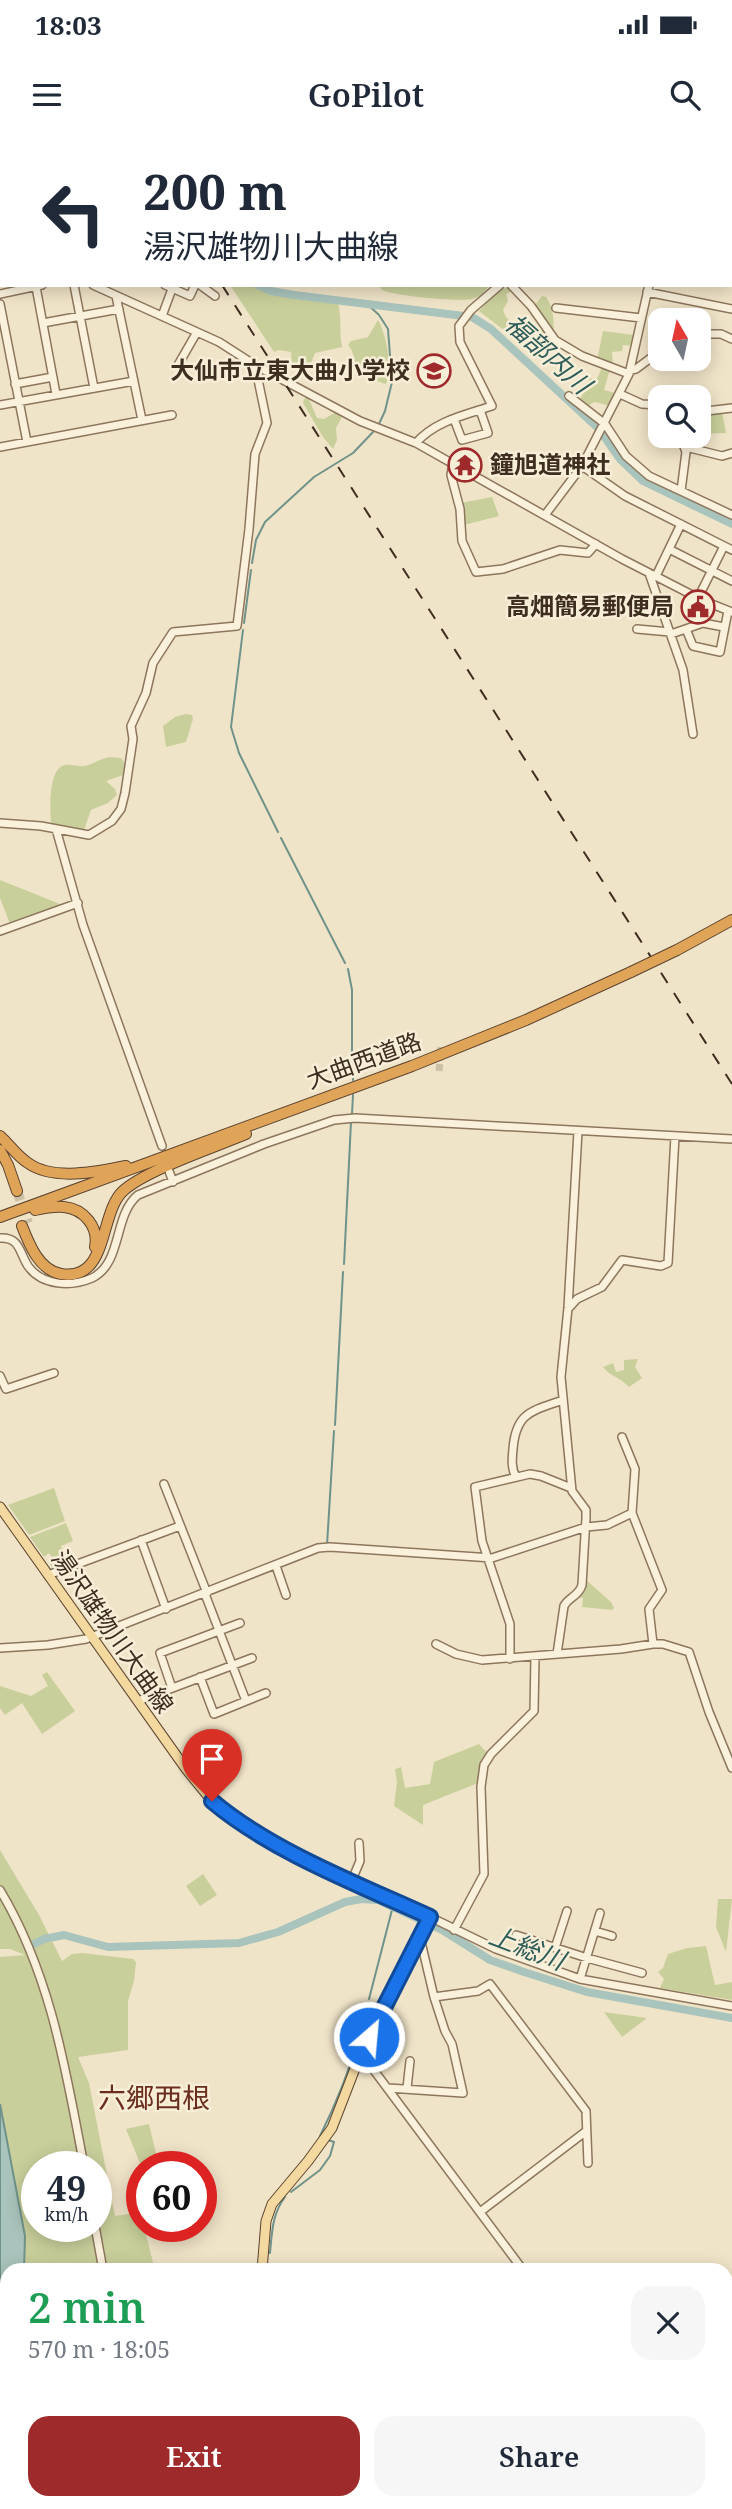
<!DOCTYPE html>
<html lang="en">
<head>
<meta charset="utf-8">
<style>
	body { margin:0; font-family:"Noto Serif","Noto Sans JP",serif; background:#f6f6f7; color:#1f2937; height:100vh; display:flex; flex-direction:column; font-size:26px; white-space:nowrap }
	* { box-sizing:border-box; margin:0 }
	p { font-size:23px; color:#747a83 }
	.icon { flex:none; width:38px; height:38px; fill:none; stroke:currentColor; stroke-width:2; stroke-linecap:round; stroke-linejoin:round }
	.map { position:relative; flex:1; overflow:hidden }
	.panel { position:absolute; left:0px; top:2123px; width:733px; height:247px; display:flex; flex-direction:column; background:#fff; border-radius:21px 21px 0 0; box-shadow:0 4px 18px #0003 }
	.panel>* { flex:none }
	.guide { position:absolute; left:0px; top:0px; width:733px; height:147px; box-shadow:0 4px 18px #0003; background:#fff; color:#1f2937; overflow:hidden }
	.needle { width:46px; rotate:351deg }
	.controls { position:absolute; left:648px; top:168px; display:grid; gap:14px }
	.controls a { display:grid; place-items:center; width:63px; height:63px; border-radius:14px; background:#fff; box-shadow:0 4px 18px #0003; font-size:35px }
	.speed { position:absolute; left:21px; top:2011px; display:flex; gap:14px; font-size:35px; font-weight:700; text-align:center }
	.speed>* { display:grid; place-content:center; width:91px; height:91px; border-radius:50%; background:#fff; box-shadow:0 4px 18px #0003; line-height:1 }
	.speed small { font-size:18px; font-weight:400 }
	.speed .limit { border:10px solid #d22; background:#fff; color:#111 }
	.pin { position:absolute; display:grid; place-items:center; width:60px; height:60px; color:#fff; margin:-72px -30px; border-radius:50% 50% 50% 0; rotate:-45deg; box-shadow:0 0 7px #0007 }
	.pin .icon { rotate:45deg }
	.me { position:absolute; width:77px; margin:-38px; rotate:27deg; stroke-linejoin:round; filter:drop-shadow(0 0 5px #0008) }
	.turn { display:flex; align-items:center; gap:24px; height:147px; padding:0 28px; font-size:32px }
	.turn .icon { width:91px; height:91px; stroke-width:2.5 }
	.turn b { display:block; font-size:49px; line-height:60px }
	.round { display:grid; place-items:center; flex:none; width:74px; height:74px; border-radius:21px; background:#f6f6f7 }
	.headline { display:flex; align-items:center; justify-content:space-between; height:119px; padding:0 28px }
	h1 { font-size:42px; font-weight:600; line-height:52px; color:#1e9e55 }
	.primary-button { display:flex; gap:14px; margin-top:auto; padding:14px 28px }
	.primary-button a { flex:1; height:80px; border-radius:21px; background:#9e2a2b; color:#fff; font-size:28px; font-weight:600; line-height:80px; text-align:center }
	.primary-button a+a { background:#f6f6f7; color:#1f2937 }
	.status { display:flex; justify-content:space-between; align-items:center; height:49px; padding:0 35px; background:#fff; direction:ltr }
	.status svg { height:19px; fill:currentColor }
	header { display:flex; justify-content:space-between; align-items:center; height:91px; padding:0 28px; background:#fff; font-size:32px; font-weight:600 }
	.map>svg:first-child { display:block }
	.green { fill:#c9cf9b; fill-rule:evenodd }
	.water { fill:#a9c4bc; stroke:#6f938a; stroke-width:2 }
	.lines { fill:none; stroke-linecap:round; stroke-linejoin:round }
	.stream { stroke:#6f938a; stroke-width:2 }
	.river { stroke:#a9c4bc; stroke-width:8 }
	.minor-tunnel { stroke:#ccc0a6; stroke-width:7; stroke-dasharray:7 3.5; stroke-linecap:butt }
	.highway-tunnel { stroke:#ccc0a6; stroke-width:10; stroke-dasharray:10 5; stroke-linecap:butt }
	.minor-casing { stroke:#8d765c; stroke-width:10 }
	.major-casing { stroke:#5b4430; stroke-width:11 }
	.highway-casing { stroke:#5b4430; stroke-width:12 }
	.minor { stroke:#faf1dc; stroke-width:7 }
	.major { stroke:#f3d9a0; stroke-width:9 }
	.highway { stroke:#e0a458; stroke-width:10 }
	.rail { stroke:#3d2e20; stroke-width:2; stroke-dasharray:12 12; stroke-linecap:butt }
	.highway-bridge-casing { stroke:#5b4430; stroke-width:12; stroke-linecap:butt }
	.highway-bridge { stroke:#e0a458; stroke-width:10 }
	.route-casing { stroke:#114b97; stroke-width:18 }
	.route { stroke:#1a73e8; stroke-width:12 }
	.labels { text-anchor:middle; stroke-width:5; stroke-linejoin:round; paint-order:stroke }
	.poi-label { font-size:24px; font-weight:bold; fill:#3d2e20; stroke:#f7eed8; text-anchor:end }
	.street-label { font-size:24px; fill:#3d2e20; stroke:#f7eed8 }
	.water-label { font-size:26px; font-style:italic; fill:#2f5d5a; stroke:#f7eed8 }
	.quarter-label { font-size:28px; fill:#6b2e1e; stroke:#f7eed8 }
</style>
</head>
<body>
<div class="status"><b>18:03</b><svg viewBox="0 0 49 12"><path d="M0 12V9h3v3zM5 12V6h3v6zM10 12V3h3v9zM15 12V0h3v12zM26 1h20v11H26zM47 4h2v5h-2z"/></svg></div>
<header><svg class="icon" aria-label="menu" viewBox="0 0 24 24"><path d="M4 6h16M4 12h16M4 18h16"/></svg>GoPilot<svg class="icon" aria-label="search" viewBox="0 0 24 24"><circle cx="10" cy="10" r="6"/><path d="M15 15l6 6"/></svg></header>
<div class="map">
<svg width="732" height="2369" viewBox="0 0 732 2369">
	<rect width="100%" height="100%" fill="#f0e4c8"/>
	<!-- green -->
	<path class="green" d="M230,145H252L272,155L338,163C342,178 339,192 342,207L315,213L310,225L292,224L291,212L279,210L274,212Z
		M378,145H489C485,152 480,157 472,159C458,162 395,156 382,150Z
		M509,147L510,152L506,154L508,161L503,170L506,177L514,185L505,191L479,171L499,150Z
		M542,156L546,157C556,171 554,190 552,207L549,208L541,205L536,191L542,187L536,164Z
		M378,180C386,193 394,231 386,244C376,242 359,231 355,221C353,214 353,211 348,205L351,201L368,197Z
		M603,191L634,195L633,206L623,205L622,211L612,212L613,225L597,220Z
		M602,227L610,229L604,250L619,254L610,266L595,262L587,266L580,260L590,238L597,239Z
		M308,257L317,278L324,279L336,272L342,277L336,288L337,300L333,309L323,297L303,263L304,259Z
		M722,271L726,293L698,294V274Z
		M492,357L499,376L464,385L461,363Z
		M186,574L192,575L193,579L186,602L166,607L163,586L175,577Z
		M109,617L121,618L125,624L123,635L106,641L115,649L117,655L108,663L91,670L84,690L53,685L51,682C50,669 48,628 65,625C72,624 80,628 88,625C95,623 100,619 109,617Z
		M0,740L65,766L10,784L0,758Z
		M638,1219L635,1227L642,1238L629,1247C621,1238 610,1236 603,1227L613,1223L616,1232L624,1230V1220Z
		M54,1348L65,1381L29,1395L8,1365Z
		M66,1383L73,1401L61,1406L68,1424L53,1429L48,1421L52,1417L49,1413L44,1417L30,1397Z
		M585,1439L611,1462L614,1468L612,1470L582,1467L583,1458L577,1457Z
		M47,1532L75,1571L42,1594L22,1563L5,1575L0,1568V1546L31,1556L48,1546L42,1535Z
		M479,1604L488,1614L482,1622L478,1643L423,1665V1685L394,1666L397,1642L395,1629L401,1627L405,1648L430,1644L434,1622Z
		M0,1710L39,1775L62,1821L72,1814L82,1813L133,1819L136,1822L134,1841L128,1861V1910L78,1917L89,1943L115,2076L140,2072L155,2130H25V2096L0,1965V1817L25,1815L10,1809H0ZM37,2026H96V2086H37Z
		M203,1734L217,1755L200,1766L186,1746Z
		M718,1759H732L726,1812L716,1787Z
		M706,1806L715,1845L732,1842V1860L660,1848L664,1839L658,1832L663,1828L668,1814L687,1808Z
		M604,1872L647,1878L622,1897Z
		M149,1984L159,2026L142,2028L126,1989Z
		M33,2363H154L152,2369H33Z"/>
	<!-- water -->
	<path class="water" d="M0,1964L25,2096L24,2130H7V2362L33,2363V2369H0Z"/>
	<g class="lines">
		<!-- stream -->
		<path class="stream" d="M366,163L379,175L388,189L392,242L385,271L379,284
			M252,423L256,400L265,382L314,337L353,313L374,291
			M244,483L251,430
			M243,490L231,587L239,613L278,692
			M281,698L345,823
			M348,829L352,850V926
			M353,933V940
			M352,974L353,955
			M344,1124L351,982
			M335,1285L343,1132
			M327,1405L334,1291
			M369,1859L393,1766
			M320,1996C341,1954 357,1910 368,1864
			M291,2052L320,2030L330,2016L334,2002L328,2000
			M270,2113C272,2093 272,2074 285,2057"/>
		<!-- river -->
		<path class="river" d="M155,0L156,2
			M258,145L271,151L294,155L472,177L491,189L598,288L620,319L643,341L732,384
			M32,1805L44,1799L64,1795L108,1807L239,1803L278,1792L345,1762L361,1759L378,1760L444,1791L490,1820L524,1832L587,1852L732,1878"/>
		<!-- minor-tunnel -->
		<path class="minor-tunnel" d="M439,931L441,907"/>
		<!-- highway-tunnel -->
		<path class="highway-tunnel" d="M17,1051L28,1083"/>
		<defs>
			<path id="minor" d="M338,0V2
				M677,0V2
				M407,2L408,0
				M0,28L2,32
				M0,70H2
				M74,145L94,248
				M93,145L219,202L255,225L360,281L416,303L622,419L704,461L732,472
				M165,145L190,156L195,145
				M200,145L215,156
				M511,145L531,166L555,200L582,216L629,234
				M36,147L56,254
				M647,152L732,169
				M0,154L42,145
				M116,156L142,280
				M0,164L27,302
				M556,168L641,178
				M162,176L172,149
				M43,183L119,169
				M698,194H721L732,199
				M178,225L197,192
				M631,230L636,229L660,211
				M15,244L53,237
				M620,254L642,264L660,265
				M569,256L605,284L626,316L649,336L732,375
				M0,265L134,241
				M698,272L732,268
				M454,279L462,300L488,293L480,270
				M680,296L686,312L681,351
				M416,303C435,281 465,275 492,266L460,202L459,186L471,170L500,145
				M0,307L172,275
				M686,307L722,316L732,313
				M453,324L451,335L460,369L462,401L476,432L503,429L560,410L588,413L596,404
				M582,326L625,356L732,410
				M545,375L582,326L629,234L649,145
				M669,409L732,441
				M649,433L683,530L693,594
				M656,436L681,384
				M698,458L724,406
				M637,489L670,492
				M686,489L693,506L720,512L728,471
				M671,494L703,483L724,487
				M0,683L41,686L89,695L112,681L121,669L125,653L133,599L131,586L146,553L153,523L173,492L237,486L249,389L255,314L267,283L255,225
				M56,689L83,785L162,1006
				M0,791L78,763
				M169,1031L173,1042
				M0,1098C20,1097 19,1112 28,1126C42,1146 71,1147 92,1138C123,1123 113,1075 138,1055L264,1004L334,980L355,978L732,999
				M569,1168L577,1159L602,1147L622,1120L661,1126L668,1123L675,996
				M0,1236L6,1249L54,1233
				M622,1297L635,1329L632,1373L662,1450L649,1469L653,1504
				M516,1337C511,1328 512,1319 513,1309C516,1272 532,1271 563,1260
				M164,1344L207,1453
				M141,1400L166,1469
				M276,1426L286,1455
				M48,1435L180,1386
				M205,1454L246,1561
				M436,1504L456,1514L482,1520L621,1509L653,1504H663L689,1512L709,1572L732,1628
				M0,1508L48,1505L86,1499L318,1408L330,1407L492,1418L586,1387L607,1385L632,1373
				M557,1514L564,1466C569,1457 579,1456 582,1445L586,1378V1370L572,1351L561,1237L568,1168L578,991
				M510,1519V1484L482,1401L475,1347L530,1334L541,1336L571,1348
				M200,1537L214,1574L266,1553
				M172,1548L160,1513L240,1483
				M138,1561L252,1518
				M352,1740L360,1721L359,1703
				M0,1750C51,1835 66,1931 84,2026
				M430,1777L496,1809L580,1839L732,1866
				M454,1790L484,1734L481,1647L484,1625L491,1614L534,1571L535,1516
				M595,1791L612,1796
				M516,1795L587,1818L642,1833
				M555,1808L567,1771
				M580,1839L600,1773
				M434,1857L478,1851L490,1844L586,1971L588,2023
				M361,1913L523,2130
				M388,1948L463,1953L452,1904L445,1891L434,1857L421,1802L418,1801
				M407,1948L410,1921
				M480,2072L585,1992
				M95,2086L103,2130
				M596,2362L600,2369
				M696,2362L700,2369
				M105,2369V2362"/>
			<path id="major" d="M505,2L510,0
				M0,111H2
				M0,1367L186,1629L212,1661L251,1689L297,1714L430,1777L361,1913L332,1988L308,2021L272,2064L266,2081L262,2130
				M278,2362L280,2369"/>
			<path id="highway" d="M677,810L732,780
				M0,996C9,1004 17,1016 28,1023C53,1041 97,1032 126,1026
				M0,1010L8,1025L17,1051
				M35,1070C44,1068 54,1066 64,1067C84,1069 99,1087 95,1107
				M0,1077L412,926L526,880L631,832
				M22,1086C29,1104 39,1130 61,1134C109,1142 99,1073 123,1051C146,1030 215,1007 246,994"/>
		</defs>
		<!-- minor casing -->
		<use href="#minor" class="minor-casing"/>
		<!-- major casing -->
		<use href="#major" class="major-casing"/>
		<!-- highway casing -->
		<use href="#highway" class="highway-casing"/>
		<!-- minor -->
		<use href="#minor" class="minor"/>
		<!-- major -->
		<use href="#major" class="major"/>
		<!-- highway -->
		<use href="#highway" class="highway"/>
		<!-- rail -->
		<path class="rail" d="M130,0L131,2
			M222,145L732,944"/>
		<defs>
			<path id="highway-bridge" d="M631,832L677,810"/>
		</defs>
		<!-- highway-bridge casing -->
		<use href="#highway-bridge" class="highway-bridge-casing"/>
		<!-- highway-bridge -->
		<use href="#highway-bridge" class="highway-bridge"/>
	</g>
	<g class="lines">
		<defs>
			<path id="route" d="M212,1661C271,1711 360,1745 430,1777L369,1897"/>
		</defs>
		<!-- route casing -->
		<use href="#route" class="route-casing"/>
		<!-- route -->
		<use href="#route" class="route"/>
	</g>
	<!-- icons -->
	<defs>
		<symbol id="school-ring" viewBox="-11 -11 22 22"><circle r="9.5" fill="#f7eed8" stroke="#9e2a2b" stroke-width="1.5"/><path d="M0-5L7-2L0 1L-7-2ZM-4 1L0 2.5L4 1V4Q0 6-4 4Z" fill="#9e2a2b"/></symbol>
		<symbol id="temple-ring" viewBox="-11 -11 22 22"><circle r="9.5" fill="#f7eed8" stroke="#9e2a2b" stroke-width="1.5"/><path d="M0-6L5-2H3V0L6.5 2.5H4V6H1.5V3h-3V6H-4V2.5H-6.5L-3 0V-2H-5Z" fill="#9e2a2b"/></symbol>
		<symbol id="civic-ring" viewBox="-11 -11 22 22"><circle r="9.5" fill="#f7eed8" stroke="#9e2a2b" stroke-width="1.5"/><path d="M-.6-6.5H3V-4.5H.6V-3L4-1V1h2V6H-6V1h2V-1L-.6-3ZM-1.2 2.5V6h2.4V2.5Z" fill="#9e2a2b"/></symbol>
	</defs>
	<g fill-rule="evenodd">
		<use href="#school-ring" x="415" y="212" width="38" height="38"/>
		<use href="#temple-ring" x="446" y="306" width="38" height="38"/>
		<use href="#civic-ring" x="679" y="448" width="38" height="38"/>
	</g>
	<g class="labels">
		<!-- poi labels -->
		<g class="poi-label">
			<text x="410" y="239">大仙市立東大曲小学校</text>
			<text x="490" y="333" text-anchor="start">鐘旭道神社</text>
			<text x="674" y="475">高畑簡易郵便局</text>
		</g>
		<!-- street labels -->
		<g class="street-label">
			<text transform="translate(364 921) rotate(-20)" y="8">大曲西道路</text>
			<text transform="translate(112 1492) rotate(55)" y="8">湯沢雄物川大曲線</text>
		</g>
		<!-- water labels -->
		<g class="water-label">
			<text transform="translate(548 214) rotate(42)" y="9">福部内川</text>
			<text transform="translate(527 1808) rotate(21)" y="9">上総川</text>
		</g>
		<!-- quarter labels -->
		<g class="quarter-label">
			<text x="154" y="1968">六郷西根</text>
		</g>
	</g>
</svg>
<div class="controls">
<a><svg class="needle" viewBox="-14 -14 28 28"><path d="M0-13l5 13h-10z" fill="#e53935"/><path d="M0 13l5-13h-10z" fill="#747a83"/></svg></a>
<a><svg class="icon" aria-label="search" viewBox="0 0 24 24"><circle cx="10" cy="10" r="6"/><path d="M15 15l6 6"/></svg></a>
</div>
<div class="speed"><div>49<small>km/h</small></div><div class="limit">60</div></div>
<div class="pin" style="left:212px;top:1661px;background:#d93025"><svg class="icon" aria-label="arrive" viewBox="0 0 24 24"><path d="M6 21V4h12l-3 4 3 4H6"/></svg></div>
<svg class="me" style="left:369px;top:1897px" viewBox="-20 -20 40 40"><circle r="17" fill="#1a73e8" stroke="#fff" stroke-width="3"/><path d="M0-11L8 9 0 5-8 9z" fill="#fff"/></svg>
<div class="guide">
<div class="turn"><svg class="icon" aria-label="left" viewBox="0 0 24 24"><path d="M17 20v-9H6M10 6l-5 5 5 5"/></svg><div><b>200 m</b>湯沢雄物川大曲線</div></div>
</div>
<section class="panel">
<div class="headline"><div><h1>2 min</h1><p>570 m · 18:05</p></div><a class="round"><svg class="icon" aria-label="close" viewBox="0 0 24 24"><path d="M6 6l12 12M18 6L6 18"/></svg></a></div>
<div class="primary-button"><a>Exit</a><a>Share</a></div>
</section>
</div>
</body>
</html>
